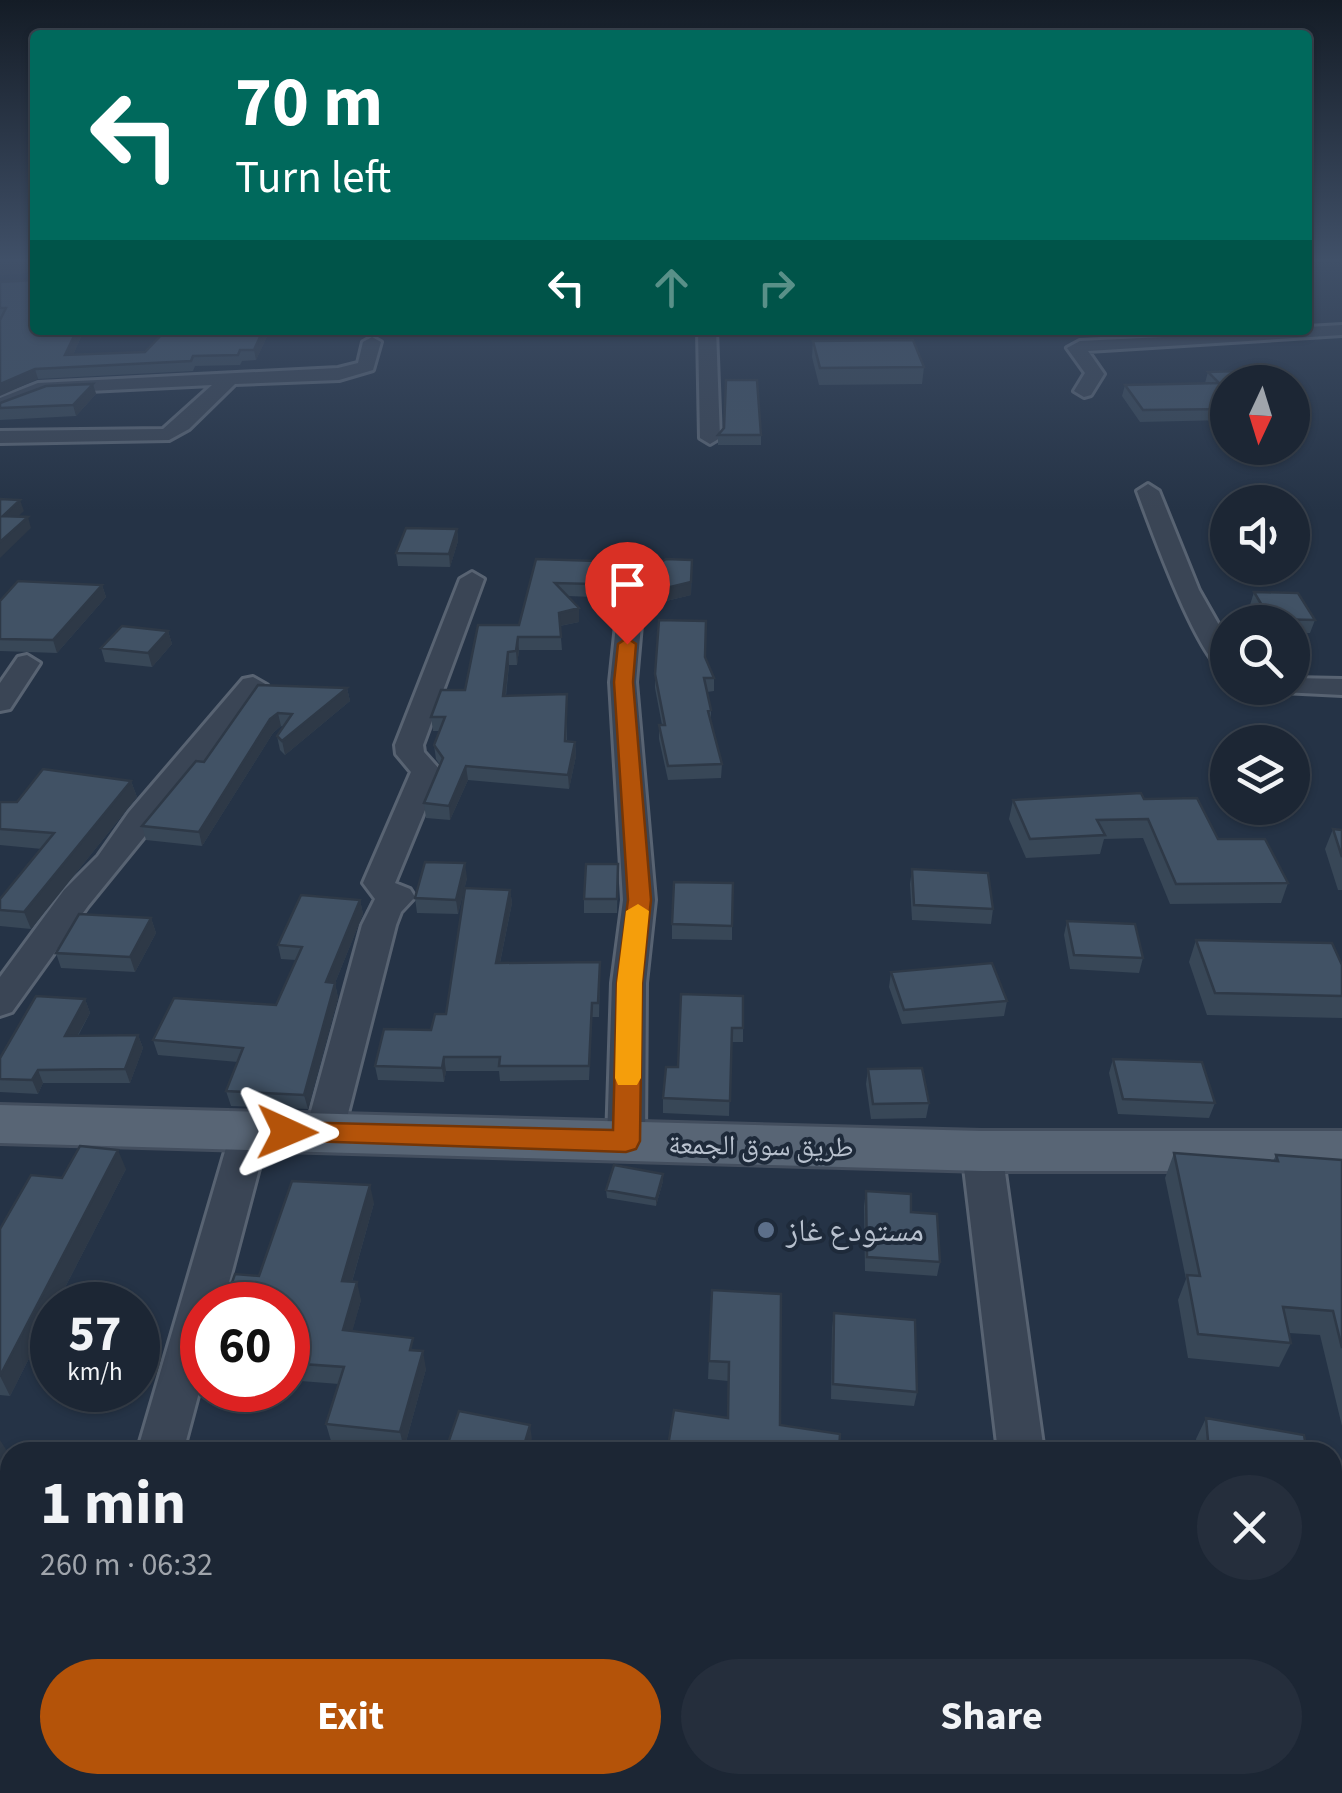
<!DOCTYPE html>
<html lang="en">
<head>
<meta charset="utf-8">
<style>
	body { margin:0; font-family:"Source Sans 3","Noto Naskh Arabic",sans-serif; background:#252e3c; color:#f1f3f6; height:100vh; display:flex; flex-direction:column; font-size:38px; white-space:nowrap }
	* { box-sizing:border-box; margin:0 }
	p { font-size:32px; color:#a0a5ac }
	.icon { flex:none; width:55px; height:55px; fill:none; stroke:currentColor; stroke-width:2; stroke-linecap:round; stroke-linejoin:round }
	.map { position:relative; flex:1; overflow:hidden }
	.sheet { position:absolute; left:0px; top:1442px; width:1342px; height:352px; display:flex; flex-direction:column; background:#1c2634; border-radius:30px 30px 0 0; box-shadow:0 2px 8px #0004,0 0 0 2px #3a434f }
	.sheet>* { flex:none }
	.top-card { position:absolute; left:30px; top:30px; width:1282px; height:305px; border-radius:10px; box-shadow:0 2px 8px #0004,0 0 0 2px #3a434f; background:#00695c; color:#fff; overflow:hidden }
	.needle { width:65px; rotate:184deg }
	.tools { position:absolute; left:1210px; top:365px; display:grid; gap:20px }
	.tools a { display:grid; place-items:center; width:100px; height:100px; border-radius:50%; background:#1c2634; box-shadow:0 2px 8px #0004,0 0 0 2px #3a434f; font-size:50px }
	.speed { position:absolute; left:30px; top:1282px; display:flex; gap:20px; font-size:50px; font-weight:700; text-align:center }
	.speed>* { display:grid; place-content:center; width:130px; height:130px; border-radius:50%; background:#1c2634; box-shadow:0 2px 8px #0004,0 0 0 2px #3a434f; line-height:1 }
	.speed small { font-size:25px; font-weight:400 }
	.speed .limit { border:15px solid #d22; background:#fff; color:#111 }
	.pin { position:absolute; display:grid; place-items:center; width:85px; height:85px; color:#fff; margin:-102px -42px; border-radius:50% 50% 50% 0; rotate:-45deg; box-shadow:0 0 10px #0007 }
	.pin .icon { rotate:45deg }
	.me { position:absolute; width:110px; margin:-55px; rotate:91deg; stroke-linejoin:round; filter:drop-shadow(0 0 8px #0008) }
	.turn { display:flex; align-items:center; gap:35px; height:210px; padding:0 40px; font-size:45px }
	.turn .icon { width:130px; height:130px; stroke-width:2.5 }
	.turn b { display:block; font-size:70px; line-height:85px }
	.lanes { display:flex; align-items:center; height:95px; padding:0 40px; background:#0003; justify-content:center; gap:50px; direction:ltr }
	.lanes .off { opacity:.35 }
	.round { display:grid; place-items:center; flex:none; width:105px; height:105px; border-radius:52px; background:#252e3c }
	.headline { display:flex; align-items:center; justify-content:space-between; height:170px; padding:0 40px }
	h1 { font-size:60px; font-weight:700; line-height:75px }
	.primary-button { display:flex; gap:20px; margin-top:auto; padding:20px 40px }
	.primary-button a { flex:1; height:115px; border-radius:60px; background:#b45309; color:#fff; font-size:40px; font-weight:700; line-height:115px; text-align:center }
	.primary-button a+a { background:#252e3c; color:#f1f3f6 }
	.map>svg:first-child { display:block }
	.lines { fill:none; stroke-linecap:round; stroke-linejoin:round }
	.minor-casing { stroke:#586372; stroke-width:6 }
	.major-casing { stroke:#434e5e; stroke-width:6 }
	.minor { fill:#3a4555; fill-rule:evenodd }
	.major { fill:#586575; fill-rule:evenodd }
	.wall { fill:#384757 }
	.shaded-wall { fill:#2e3947 }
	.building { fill:#415265; stroke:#2e3947; stroke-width:2.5 }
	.route { fill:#b45309; stroke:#753606; stroke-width:2.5 }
	.slow { fill:#f59e0b }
	.service-dot { fill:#5c6f8a; stroke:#1e2a3a; stroke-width:4 }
	.labels { text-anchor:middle; stroke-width:8; stroke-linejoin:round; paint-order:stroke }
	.street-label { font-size:28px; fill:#b8c1ce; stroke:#1e2a3a }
	.near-poi-label { font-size:32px; fill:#b8c1ce; stroke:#1e2a3a; text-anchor:start }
</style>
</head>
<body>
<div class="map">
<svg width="1342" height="1793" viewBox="0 0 1342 1793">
	<rect width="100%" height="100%" fill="#253346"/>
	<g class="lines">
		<defs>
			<path id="minor" d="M1342,325V335L1088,351L1104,374L1091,395L1084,397L1074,391L1085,373L1067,348L1080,341L1308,330V327Z
				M698,330H716L720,438L710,444L700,438Z
				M372,337L381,342L373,370L339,380L235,384L189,429L169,440L0,443V431L163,429L212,385L48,393L0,411V398L38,383L338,368L358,363L363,342Z
				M1148,484L1159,491L1199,590L1228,641V674C1200,667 1149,523 1137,491Z
				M634,561L646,568L636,682L655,900L646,983L645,1141L640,1152L626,1156L612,1152L607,1141L612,983L623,900L610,682L622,568Z
				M472,572L484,579L423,745L424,752L441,771L395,883L410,889L415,897L401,912L396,925L343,1133L338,1144L324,1148L310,1144L305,1133L362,925L375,899L363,883L411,772L396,754L395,745L460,579Z
				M27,655L40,663L10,709L0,711V683L18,657Z
				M253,677L267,685L263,691L88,906L12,1012L0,1016V977L64,890L98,856L129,812L243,679Z
				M1292,678L1342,679V695L1282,692L1280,688H1292Z
				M250,1116L264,1120L269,1131L223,1305H202V1381L183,1452H137L231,1131L236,1120Z
				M982,1136L996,1140L1002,1151L1044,1452H998L962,1151L968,1140Z
				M10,1656V1713L0,1718V1660Z
				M52,1785H108L105,1793H49Z
				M685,1785H748L751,1793H689Z
				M1030,1785H1086L1087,1793H1031Z"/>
			<path id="major" d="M0,1105L982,1131H1342V1171H982L0,1143Z"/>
		</defs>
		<!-- minor casing -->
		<use href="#minor" class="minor-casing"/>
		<!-- major casing -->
		<use href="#major" class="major-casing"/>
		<!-- minor -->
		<use href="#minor" class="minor"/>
		<!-- major -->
		<use href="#major" class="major"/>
	</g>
	<!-- wall -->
	<path class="wall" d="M35,261V330H84L73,355L145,352L166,330H270L256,360L242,361L240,365L195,366L193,371L38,379L0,318V282L33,280L35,272L0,275V262Z
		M813,341L924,367L922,384L819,385L812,357Z
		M1208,372L1228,382V420L1140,422L1122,396L1125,385L1205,383Z
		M93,384L96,394L76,416L0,420V403Z
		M724,428L761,435V445H718V435Z
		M457,529L458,541L450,567L398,566L396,553Z
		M536,559L598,561V574L594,597L567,596L579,622L560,626L562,650H519L517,665H509L506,696L567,694V741L575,742L576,756L569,789L468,780L450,820L426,818L424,803L440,765L436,759L434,745L439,731H433L431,717L465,690L519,625Z
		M692,560L691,595L662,602V596L654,595V582Z
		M102,585L106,597L57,653L0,651V601Z
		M1254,592L1315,620L1310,633H1292V622H1260L1250,605Z
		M168,631L172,644L152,667L105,662L101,648Z
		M705,658L714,678V691L707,692L711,710V724L722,764L721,778L668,780L659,739V725H662L655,688V674Z
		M258,685L347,688L350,701L285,755L280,750L277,736L283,727L281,726L273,733L202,846L146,840L142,826L204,762Z
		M131,781L137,797L31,929L0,926V899L42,849L0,845V802H17Z
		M1144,799L1218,839L1288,883L1281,903L1170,904L1143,838L1104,839L1100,854L1026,858L1009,819L1013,800Z
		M1333,829L1342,830V890H1338L1325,849Z
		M618,864L617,913H584V899Z
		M912,869L993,909L991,924L912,920L910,884Z
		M467,878L458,914L417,913L415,898Z
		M510,890L512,903L500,963L600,976L599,1017H592L589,1080L500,1081L499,1071H446L444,1082L378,1080L375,1066L431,1030L446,1014Z
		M360,900L363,914L335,983L338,998L308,1109L231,1106L226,1091L238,1062L158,1055L153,1040L276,1005L296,960L281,959L278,945Z
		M151,918L156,933L135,972L61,968L56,953Z
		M1067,921L1143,958L1139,973L1070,969L1064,935Z
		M672,924L732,926V940L672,939Z
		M1196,940L1342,996V1018L1207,1015L1189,962Z
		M891,972L1007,1001L1004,1016L902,1024L889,987Z
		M681,994L743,1028V1042H731L729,1116L663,1113V1098L678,1067Z
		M85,999L90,1013L78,1036L138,1035L143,1048L130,1083H43L38,1094L0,1092V1058Z
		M1113,1059L1215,1103L1209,1118L1118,1114L1109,1073Z
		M868,1069L929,1103L926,1118L871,1119L866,1084Z
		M1174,1153L1273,1161L1276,1155L1342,1160V1426L1320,1335L1289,1333L1291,1343L1279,1367L1188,1358L1178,1300L1186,1279L1165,1178Z
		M126,1169L56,1305H52V1313L10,1396L0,1395V1229L62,1178Z
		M663,1181L656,1206L607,1198L606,1190Z
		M866,1191L911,1212L940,1262L937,1276L865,1271L864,1206Z
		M374,1203L352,1282L361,1300L352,1331L416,1350L426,1369L404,1449L331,1441L326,1424L339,1384L288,1380V1305L259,1276Z
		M712,1290L780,1425L727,1418L728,1381L708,1379Z
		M834,1313L917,1392L914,1406L831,1399L832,1328Z
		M1206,1418L1307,1452H1197L1196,1439Z"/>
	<!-- shaded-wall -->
	<path class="shaded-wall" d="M32,263L35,272L0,275V265Z
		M77,330H84L68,366L65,355Z
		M263,330H270L256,360L254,350Z
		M35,369L38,379L0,396V384Z
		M93,384L96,394L76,416L73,405Z
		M20,500L24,511L7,527L3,516Z
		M28,517L31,528L0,558V542Z
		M457,529L458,541L450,567L449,554Z
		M598,561V574L594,597L593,584Z
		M691,582V595L662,602V589Z
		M102,585L106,597L57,653L53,640Z
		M579,608V622L559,626V613Z
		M168,631L172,644L152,667L148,653Z
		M518,637L519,650L517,665L516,651Z
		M508,652L509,665L504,709L503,696Z
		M347,688L350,701L285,755L282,741Z
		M278,713L281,726L273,733L202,846L199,832L270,719Z
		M575,742L576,756L569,789L568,775Z
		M466,766L468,780L450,820L449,806Z
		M131,781L137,797L31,929L24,912Z
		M465,863L467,878L458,914L456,900Z
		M510,890L512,903L497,977L496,963Z
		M360,900L363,914L335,983L338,998L308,1109L304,1095L326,982Z
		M151,918L156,933L135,972L130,957Z
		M85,999L90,1013L70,1049L65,1036Z
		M138,1035L143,1048L130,1083L125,1069Z
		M444,1057L446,1071L444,1082L442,1068Z
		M38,1070L43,1083L38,1094L32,1080Z
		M118,1150L126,1169L56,1305H52V1313L10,1396L0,1376Z
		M663,1174V1181L656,1206V1199Z
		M370,1185L374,1203L347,1299L342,1281Z
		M357,1282L361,1300L348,1347L343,1330Z
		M423,1351L426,1369L404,1449L400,1432Z
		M530,1425L532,1439L528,1452H522Z
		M0,1440L7,1451L0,1466Z"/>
	<!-- building -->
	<path class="building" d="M35,261V265L32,263L0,265V262Z
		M35,271V330H77L65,355L145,352L166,330H263L254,350H240L238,355L193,356L191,361L35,369L0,384V320L6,308H0V282L33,280Z
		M913,340L924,367L820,368L813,341Z
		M1238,371L1251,382H1228V409L1143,410L1125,385L1219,383L1208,372Z
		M726,380H757L761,435H718L724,428Z
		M93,384L73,405L0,408V403L46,386Z
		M0,499L20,500L3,516L28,517L0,542Z
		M406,528L457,529L449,554L396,553Z
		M536,559L598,561L593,584L555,583L579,608L559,613L561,637H518L516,651L508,652L503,696L567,694L565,741L575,742L568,775L466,766L449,806L424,803L443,758L434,745L445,717H431L441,690H465L478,625H519Z
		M666,559L692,560L691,582L662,589V584L654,582L658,564Z
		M18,581L102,585L53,640L0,639V601Z
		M1254,592L1298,593L1315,620L1270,619Z
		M659,620L706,621L705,657L714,678H704L711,710L708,711L722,764L668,766L659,725H665L655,674Z
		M122,626L168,631L148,653L101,648Z
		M258,685L347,688L282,741L277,736L292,714L278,713L270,719L199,832L142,826L196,761L204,762Z
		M43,769L131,781L24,912L0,910V899L54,833L0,829V802H17Z
		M1141,793L1144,799L1197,798L1218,839H1265L1288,883L1176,884L1148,819L1097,820L1105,835L1030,839L1013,800Z
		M1333,829L1342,830V857Z
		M425,862L465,863L456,900L415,898Z
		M586,864H618L617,899H584Z
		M912,869L988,873L993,909L914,905Z
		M674,882L733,883L732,926L672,924Z
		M465,888L510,890L496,963L600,962L598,1003H592L589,1066H499L500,1057H444L442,1068L375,1066L384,1029L431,1030L435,1014H446Z
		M301,895L360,900L326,982L335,983L304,1095L226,1091L243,1048L153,1040L174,998L276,1005L302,947L278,945Z
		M79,914L151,918L130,957L56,953Z
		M1067,921L1135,924L1143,958L1074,955Z
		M1196,940L1332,943L1342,965V996L1215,993Z
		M992,963L1007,1001L904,1010L891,972Z
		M681,994L743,996V1028H732L730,1101L663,1098L666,1067H678Z
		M36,996L85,999L65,1036L138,1035L125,1069L38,1070L32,1080L0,1079V1058Z
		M1113,1059L1202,1062L1215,1103L1123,1099Z
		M922,1068L929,1103L873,1104L868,1069Z
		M80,1146L118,1150L0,1376V1229L31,1175L62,1178Z
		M1174,1153L1278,1161L1276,1155L1342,1160V1348L1333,1311L1283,1307L1291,1343L1198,1334L1187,1275L1200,1276Z
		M614,1165L663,1174L656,1199L606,1190Z
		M292,1181L370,1185L342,1281L357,1282L343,1330L413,1338L410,1350L423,1351L400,1432L326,1424L344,1367L288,1363V1305H224L235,1274L259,1276Z
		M866,1191L911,1194V1212L937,1214L940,1262L867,1257Z
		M712,1290L781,1294L780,1425L840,1434L839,1452H667L674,1410L728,1418L729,1362L709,1361Z
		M834,1313L915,1320L917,1392L833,1384Z
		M459,1411L530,1425L522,1452H445Z
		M1206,1418L1304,1435L1307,1452H1209Z"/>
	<!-- sky -->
	<linearGradient id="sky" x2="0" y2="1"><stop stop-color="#141c26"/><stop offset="0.51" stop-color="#405068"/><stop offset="1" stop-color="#405068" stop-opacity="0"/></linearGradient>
	<rect width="1342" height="511" fill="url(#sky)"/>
	<!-- route -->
	<path class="route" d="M627,638L636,644L633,682L651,900L642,983L640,1141L636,1149L626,1152L278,1140L274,1132L278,1125L287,1122L613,1130L617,983L628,900L614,682L618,644Z"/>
	<!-- slow -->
	<path class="slow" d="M638,904L649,911L642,983L641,1078L637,1085H618L615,1078L617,983L626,911Z"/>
	<!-- markers -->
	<circle class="service-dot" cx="766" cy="1230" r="10"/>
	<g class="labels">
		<!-- street labels -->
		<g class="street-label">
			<text transform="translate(761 1145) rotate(1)" y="10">طريق سوق الجمعة</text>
		</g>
		<!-- near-poi labels -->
		<g class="near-poi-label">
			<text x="786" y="1241">مستودع غاز</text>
		</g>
	</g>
</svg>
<div class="tools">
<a><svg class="needle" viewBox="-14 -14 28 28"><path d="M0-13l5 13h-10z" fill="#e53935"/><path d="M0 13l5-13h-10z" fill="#a0a5ac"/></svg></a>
<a><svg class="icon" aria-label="sound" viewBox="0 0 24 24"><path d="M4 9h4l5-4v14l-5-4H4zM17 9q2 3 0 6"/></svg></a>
<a><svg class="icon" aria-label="search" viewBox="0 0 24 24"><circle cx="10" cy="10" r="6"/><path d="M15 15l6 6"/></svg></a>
<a><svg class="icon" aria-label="layers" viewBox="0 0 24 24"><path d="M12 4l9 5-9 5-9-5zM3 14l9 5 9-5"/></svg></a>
</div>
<div class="speed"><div>57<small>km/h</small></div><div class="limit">60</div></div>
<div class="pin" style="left:627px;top:644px;background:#d93025"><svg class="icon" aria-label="arrive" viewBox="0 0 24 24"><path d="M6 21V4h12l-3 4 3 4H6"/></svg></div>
<svg class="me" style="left:287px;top:1132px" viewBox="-20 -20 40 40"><path d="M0-17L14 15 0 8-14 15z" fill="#b45309" stroke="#fff" stroke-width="4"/></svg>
<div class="top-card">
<div class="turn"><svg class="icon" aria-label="left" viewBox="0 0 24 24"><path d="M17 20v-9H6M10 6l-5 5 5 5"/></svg><div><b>70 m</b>Turn left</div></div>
<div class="lanes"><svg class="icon" aria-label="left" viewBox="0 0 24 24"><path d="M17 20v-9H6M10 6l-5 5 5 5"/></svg><svg class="icon off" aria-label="ahead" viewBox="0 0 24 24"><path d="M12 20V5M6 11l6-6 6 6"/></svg><svg class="icon off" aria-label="right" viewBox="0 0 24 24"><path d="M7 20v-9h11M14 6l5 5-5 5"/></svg></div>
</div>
<section class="sheet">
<div class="headline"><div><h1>1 min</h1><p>260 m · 06:32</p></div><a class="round"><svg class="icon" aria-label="close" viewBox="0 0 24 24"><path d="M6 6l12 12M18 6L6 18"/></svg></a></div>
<div class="primary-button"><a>Exit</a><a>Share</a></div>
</section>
</div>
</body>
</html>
